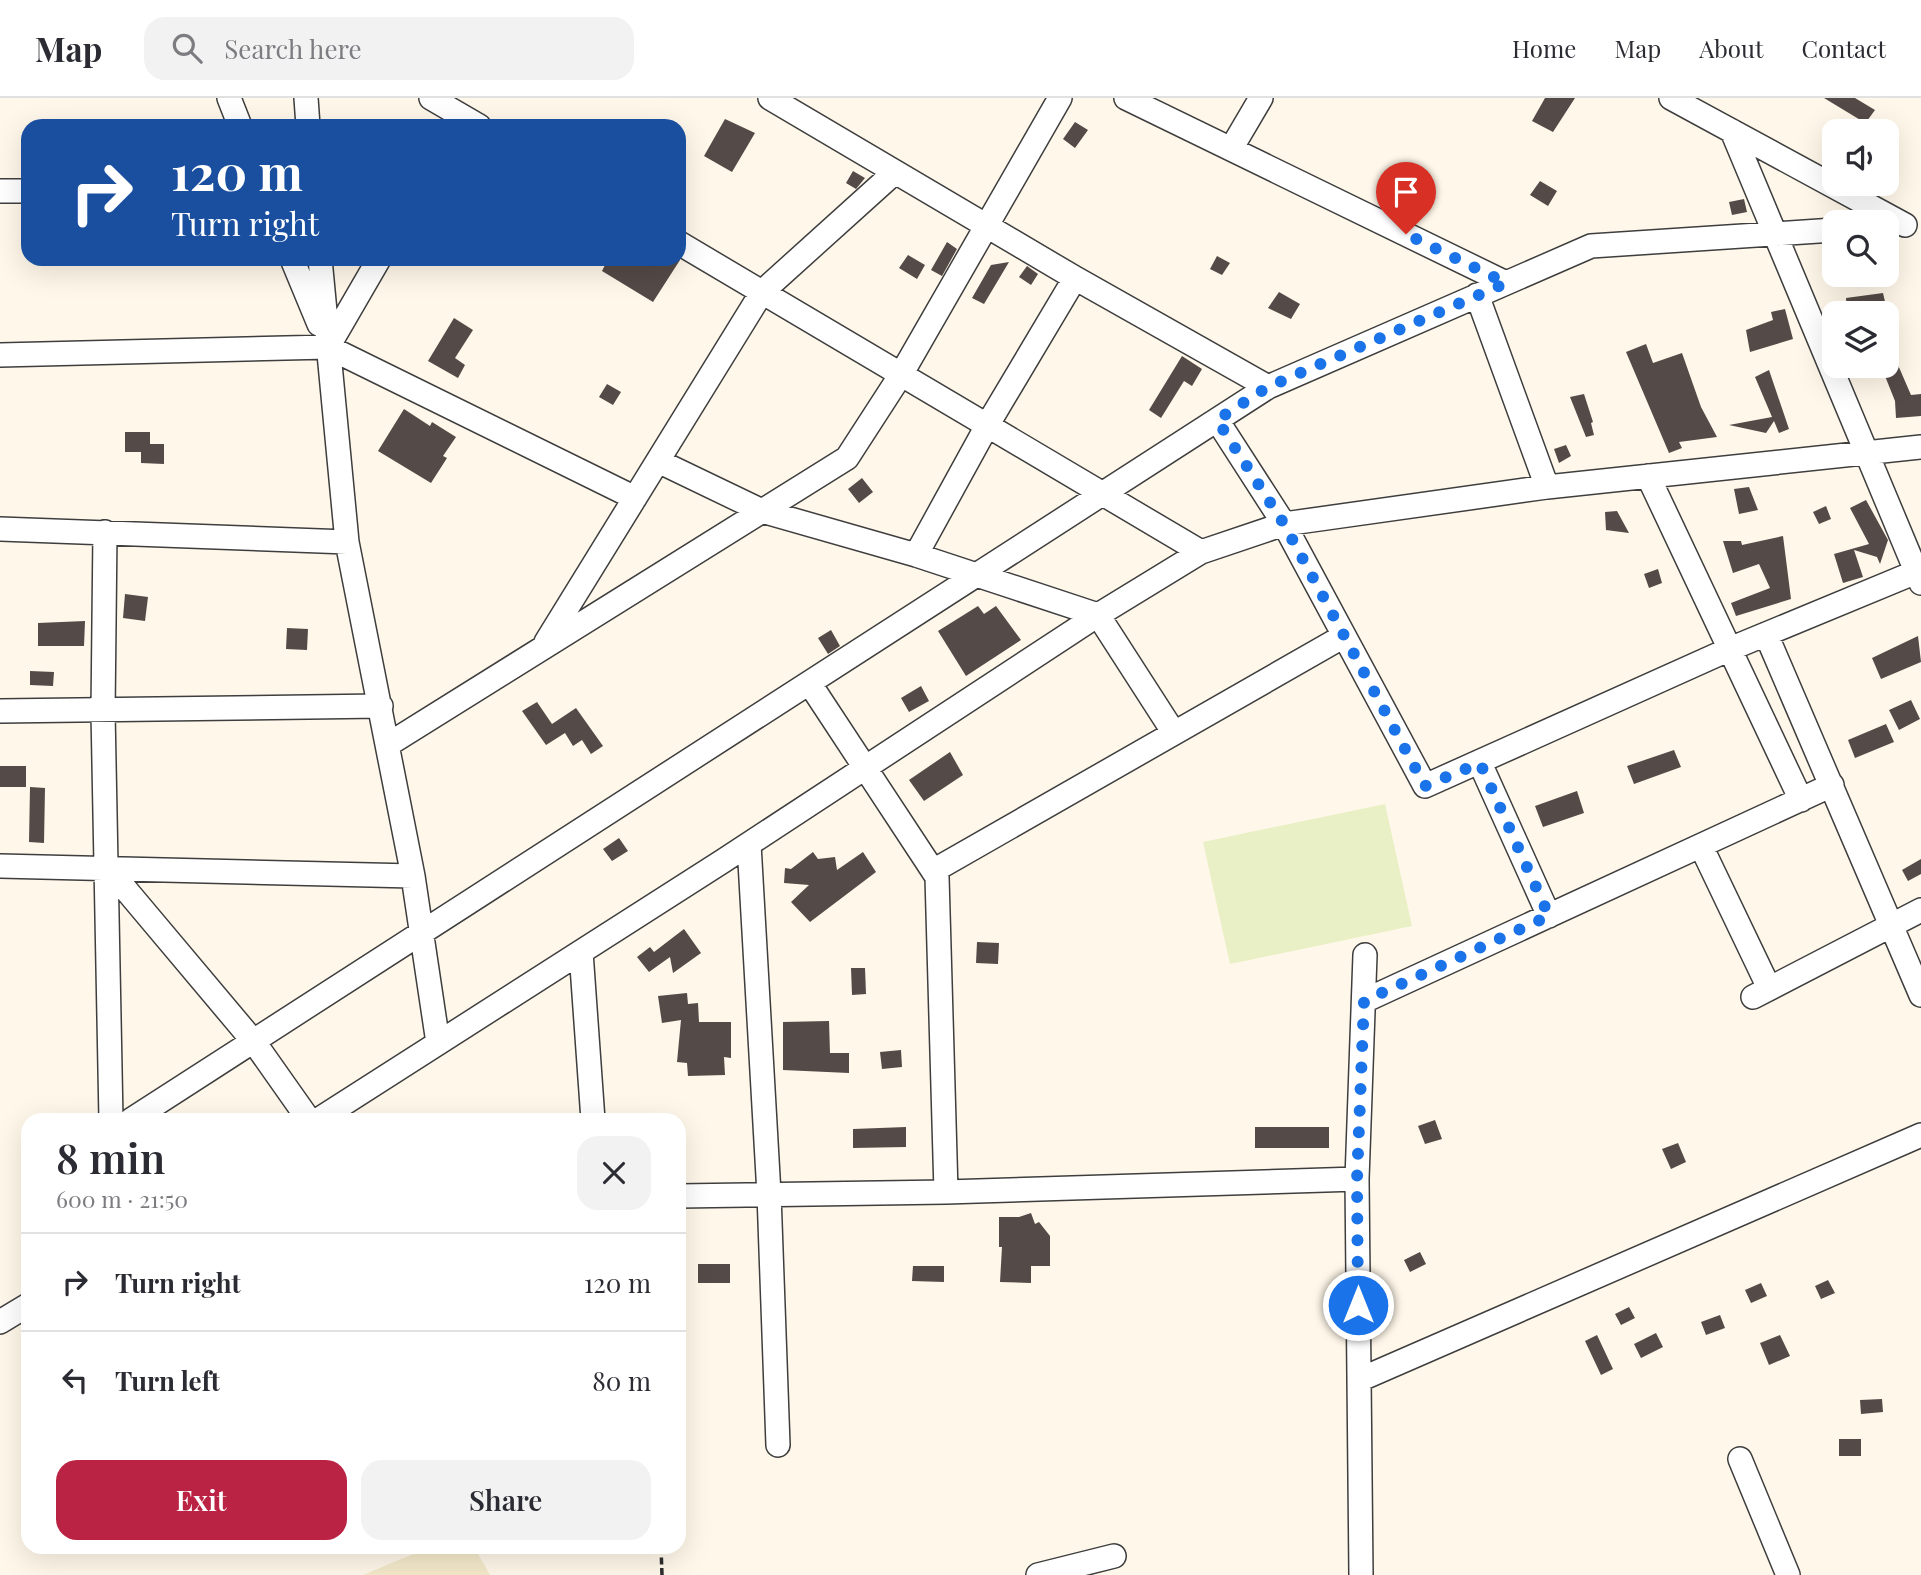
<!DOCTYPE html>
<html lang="en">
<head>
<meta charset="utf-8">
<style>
	body { margin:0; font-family:"Playfair Display",serif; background:#f2f2f3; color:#2b2b33; height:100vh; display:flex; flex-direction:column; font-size:26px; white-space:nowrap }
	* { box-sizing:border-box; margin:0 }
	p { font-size:23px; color:#7c7c81 }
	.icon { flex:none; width:38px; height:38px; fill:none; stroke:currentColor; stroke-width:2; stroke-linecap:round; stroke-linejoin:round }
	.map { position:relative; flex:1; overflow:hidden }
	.side { position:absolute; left:21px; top:1015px; width:665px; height:441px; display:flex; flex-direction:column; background:#fff; border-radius:21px; box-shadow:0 7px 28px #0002 }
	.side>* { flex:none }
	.top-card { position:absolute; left:21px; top:21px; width:665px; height:147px; border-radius:21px; box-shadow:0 7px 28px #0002; background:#1a4fa0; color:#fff; overflow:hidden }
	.buttons { position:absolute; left:1822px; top:21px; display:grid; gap:14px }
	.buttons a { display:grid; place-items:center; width:77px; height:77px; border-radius:14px; background:#fff; box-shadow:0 7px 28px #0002; font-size:35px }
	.pin { position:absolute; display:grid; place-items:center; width:60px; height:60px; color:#fff; margin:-72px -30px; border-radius:50% 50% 50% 0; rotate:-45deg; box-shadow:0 0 7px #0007 }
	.pin .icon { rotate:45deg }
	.me { position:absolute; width:77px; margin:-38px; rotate:0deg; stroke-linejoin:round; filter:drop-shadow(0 0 5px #0008) }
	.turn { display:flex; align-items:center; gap:24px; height:147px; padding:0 35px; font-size:32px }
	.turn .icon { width:91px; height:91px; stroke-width:2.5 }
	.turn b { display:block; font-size:49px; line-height:60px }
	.round { display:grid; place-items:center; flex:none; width:74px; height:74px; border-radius:21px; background:#f2f2f3 }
	.overview { display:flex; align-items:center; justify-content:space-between; height:119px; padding:0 35px }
	h1 { font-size:42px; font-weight:600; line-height:52px }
	.cta { display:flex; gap:14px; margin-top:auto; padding:14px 35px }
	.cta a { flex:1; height:80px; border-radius:21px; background:#bb2345; color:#fff; font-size:28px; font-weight:600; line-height:80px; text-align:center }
	.cta a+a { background:#f2f2f3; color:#2b2b33 }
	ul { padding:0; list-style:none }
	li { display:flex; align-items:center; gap:21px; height:98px; padding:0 35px; border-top:2px solid #e1e1e2 }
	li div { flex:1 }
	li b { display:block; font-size:26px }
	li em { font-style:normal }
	header { display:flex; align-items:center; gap:42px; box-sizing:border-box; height:98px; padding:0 35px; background:#fff; border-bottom:2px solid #e1e1e2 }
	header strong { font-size:33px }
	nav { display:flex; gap:38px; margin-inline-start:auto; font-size:24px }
	.search { width:490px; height:63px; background:#f2f2f3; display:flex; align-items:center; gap:18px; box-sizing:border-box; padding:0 24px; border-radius:21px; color:#7c7c81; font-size:26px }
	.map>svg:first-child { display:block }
	.farmland { fill:#f4e9ca }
	.pitch { fill:#e9f0c5 }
	.building { fill:#544a47 }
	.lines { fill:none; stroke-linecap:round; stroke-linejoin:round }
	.minor-casing { stroke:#3e3e3e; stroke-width:26 }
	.path { stroke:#2d2d2d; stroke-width:3.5; stroke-dasharray:7 3.5; stroke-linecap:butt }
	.minor { stroke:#fff; stroke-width:23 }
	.route { stroke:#1a73e8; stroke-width:12; stroke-dasharray:0 21.6 }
</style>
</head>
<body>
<header>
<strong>Map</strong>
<div class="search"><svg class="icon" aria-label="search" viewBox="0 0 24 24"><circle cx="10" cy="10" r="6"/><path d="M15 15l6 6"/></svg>Search here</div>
<nav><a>Home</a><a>Map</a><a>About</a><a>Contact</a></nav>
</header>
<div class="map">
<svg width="1921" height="1477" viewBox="0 0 1921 1477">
	<rect width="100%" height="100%" fill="#fff7e9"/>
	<!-- farmland -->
	<path class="farmland" d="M430,1449H474L490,1477H363Z"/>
	<!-- pitch -->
	<path class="pitch" d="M1385,706L1412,828L1230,866L1203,744Z"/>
	<!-- building -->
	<path class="building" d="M1545,0H1575L1553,34L1532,23Z
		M1824,0H1855L1875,12L1867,23H1862Z
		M725,21L755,35L732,74L704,58Z
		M1075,24L1088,32L1075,50L1063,41Z
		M853,73L865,80L856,91L846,85Z
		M1540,83L1557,93L1548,108L1530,97Z
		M1744,101L1747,114L1732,117L1729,104Z
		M947,144L957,151L942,178L931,172Z
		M908,157L925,167L917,181L899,170Z
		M1217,158L1230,165L1222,177L1210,171Z
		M608,161H679L680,162L653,204L602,173Z
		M1009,164L984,206L972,200L991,167Z
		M1027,168L1038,176L1031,187L1019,179Z
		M1279,194L1300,206L1291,221L1268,210Z
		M1883,195L1886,208L1847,214L1846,200Z
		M1785,211L1793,241L1750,254L1746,232L1773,222L1771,214Z
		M454,220L473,232L455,260L465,267L458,280L428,263Z
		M1646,246L1653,265L1682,255L1701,309L1717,339L1679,344L1682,350L1669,355L1626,254Z
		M1182,258L1202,271L1192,288L1184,283L1161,320L1149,312Z
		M1898,267L1911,297L1921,296V318L1896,320L1895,303L1883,273Z
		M1769,272L1789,331L1779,335L1774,323L1766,335L1729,327L1772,319L1755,279Z
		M607,286L621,294L613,307L599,299Z
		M1584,296L1593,324L1591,325L1594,337L1586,339L1570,299Z
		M404,311L430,328L432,324L456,339L443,358L447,360L431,385L378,353Z
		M125,334H150V346H164V366L141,365V354H125Z
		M1566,347L1571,358L1559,365L1554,351Z
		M862,380L873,394L859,405L848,391Z
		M1749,389L1758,412L1739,416L1734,391Z
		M1866,402L1888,442L1880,466L1877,459L1854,452L1863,479L1843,485L1834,456L1869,446L1850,410Z
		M1826,408L1831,421L1819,426L1813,414Z
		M1617,413L1629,435L1606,432L1605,414Z
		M1783,438L1791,501L1736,518L1731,505L1770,490L1759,466L1733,475L1723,443H1741L1742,447Z
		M1658,471L1662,485L1649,490L1644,476Z
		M125,496L148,499L145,523L123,520Z
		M978,508L984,516L996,508L1021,542L966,578L938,533Z
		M85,523L84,548H38V525Z
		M287,530L308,531L307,552L286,551Z
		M831,532L840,548L828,556L818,540Z
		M1918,538L1921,564L1881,581L1872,560Z
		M30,573L54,574L53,588L30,587Z
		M921,588L929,603L909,614L901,600Z
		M1911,602L1920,621L1899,632L1889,612Z
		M537,604L552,626L576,610L603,648L591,656L582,642L573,648L565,635L546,647L522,613Z
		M1886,626L1894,644L1855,660L1848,642Z
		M1674,652L1681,669L1634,686L1627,668Z
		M950,654L963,677L924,703L909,682Z
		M0,668H26V689H0Z
		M30,689L45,690L44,745L29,744Z
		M1577,693L1584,715L1543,729L1535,708Z
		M619,740L628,753L612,763L603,751Z
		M813,754L818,761L835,759L837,772L863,754L876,774L810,824L791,804L809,787L784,785L785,770L791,771Z
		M1921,761V776L1908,783L1902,772Z
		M684,831L701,855L673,875L670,859L649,874L637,859L650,849L654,854Z
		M977,844L999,845L998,866L976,865Z
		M851,870H865L866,896L852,897Z
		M687,895L688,906L698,905L699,924H731V960L724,959L725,977L688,978L687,965L677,964L681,922L662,925L658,898Z
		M829,923L830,955H849V975L783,972V924Z
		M901,952L902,969L882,971L880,954Z
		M1435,1022L1442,1041L1425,1046L1418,1028Z
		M906,1029V1049L853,1050V1031Z
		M1255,1029H1329V1050H1255Z
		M1678,1045L1686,1064L1671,1071L1662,1051Z
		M1031,1115L1035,1126L1039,1124L1050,1138V1168H1031V1185L1000,1184L1002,1149H999V1119H1019Z
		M1420,1154L1426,1166L1410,1174L1404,1162Z
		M698,1166H730V1185H698Z
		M913,1168H944V1184L912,1183Z
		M1828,1182L1835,1195L1821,1201L1815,1188Z
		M1761,1185L1767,1198L1751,1205L1745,1192Z
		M1629,1209L1635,1220L1621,1227L1615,1216Z
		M1720,1217L1725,1230L1706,1237L1701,1224Z
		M1656,1235L1663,1249L1641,1260L1634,1246Z
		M1597,1237L1613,1271L1601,1277L1585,1243Z
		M1780,1237L1790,1258L1769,1267L1760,1245Z
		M1882,1301L1883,1314L1861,1316L1860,1302Z
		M1839,1341H1861V1358H1839Z"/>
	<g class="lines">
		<defs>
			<path id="minor" d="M229,0L240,28
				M306,0L308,28
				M431,0L479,28
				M770,0L1075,180L1268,289
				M1126,0L1506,185
				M1671,0L1905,127
				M1732,33L1921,485
				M1231,51L1261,0
				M0,93H28
				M679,145L1201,454
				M292,161L319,226
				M320,161L347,444L413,778L438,945
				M1477,197L1547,389
				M328,249L379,161
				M0,257L328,249L635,400
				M1217,322L1284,426L1425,688L1730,551L1916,474
				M658,363L762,413L916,457L1098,517L1174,635
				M1648,378L1801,702
				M0,431L347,444
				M105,434L103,614L111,1022
				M916,457L988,326L1075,180
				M1766,536L1921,897
				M546,544L762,194L895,74
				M810,586L937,779L946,1094
				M0,613L381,608
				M389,646L847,360L902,275L1060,0
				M1480,665L1549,818
				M749,746L769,1096L778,1347
				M1701,748L1769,890
				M0,768L413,778
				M106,768L254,944L309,1022
				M933,773L1344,538
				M581,854L593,1022
				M1753,899L1921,812
				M1364,903L1832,687
				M131,1022L1268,289L1591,148L1834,132
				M318,1022L723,763L1098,517L1201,454L1284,426L1547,389L1921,349
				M679,1098L946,1094L1357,1081
				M0,1224L28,1207
				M1359,1282L1921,1037
				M1740,1361L1788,1477
				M1038,1477L1114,1458
				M1361,1477L1357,1081L1365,857"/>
		</defs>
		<!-- minor casing -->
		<use href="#minor" class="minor-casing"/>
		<!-- path -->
		<path class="path" d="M661,1449L662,1477"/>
		<!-- minor -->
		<use href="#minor" class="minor"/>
	</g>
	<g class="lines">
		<!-- route -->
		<path class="route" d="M1358,1207L1357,1081L1364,903L1549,818L1480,665L1425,688L1284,426L1217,322L1268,289L1506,185L1406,136"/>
	</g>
</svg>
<div class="buttons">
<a><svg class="icon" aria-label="sound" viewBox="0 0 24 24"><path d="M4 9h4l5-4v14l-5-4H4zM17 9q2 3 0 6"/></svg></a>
<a><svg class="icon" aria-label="search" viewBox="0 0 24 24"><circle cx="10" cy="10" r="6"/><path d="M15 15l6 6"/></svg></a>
<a><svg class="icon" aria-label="layers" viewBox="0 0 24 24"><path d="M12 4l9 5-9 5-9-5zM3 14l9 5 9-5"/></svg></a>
</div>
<div class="pin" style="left:1406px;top:136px;background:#d93025"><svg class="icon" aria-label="arrive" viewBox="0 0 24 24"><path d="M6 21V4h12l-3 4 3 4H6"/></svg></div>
<svg class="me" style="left:1358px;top:1207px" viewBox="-20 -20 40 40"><circle r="17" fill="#1a73e8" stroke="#fff" stroke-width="3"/><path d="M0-11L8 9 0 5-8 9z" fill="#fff"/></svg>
<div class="top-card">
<div class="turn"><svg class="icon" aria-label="right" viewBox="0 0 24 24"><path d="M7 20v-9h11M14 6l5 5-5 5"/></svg><div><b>120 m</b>Turn right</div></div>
</div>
<section class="side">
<div class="overview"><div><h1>8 min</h1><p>600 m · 21:50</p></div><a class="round"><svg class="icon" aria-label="close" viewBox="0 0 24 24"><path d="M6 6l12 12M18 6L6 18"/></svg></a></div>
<ul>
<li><svg class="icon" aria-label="right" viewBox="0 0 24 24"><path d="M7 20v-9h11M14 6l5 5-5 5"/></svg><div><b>Turn right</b></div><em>120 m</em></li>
<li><svg class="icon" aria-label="left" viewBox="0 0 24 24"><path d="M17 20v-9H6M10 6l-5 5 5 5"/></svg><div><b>Turn left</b></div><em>80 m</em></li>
</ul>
<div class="cta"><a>Exit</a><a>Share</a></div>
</section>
</div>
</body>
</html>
